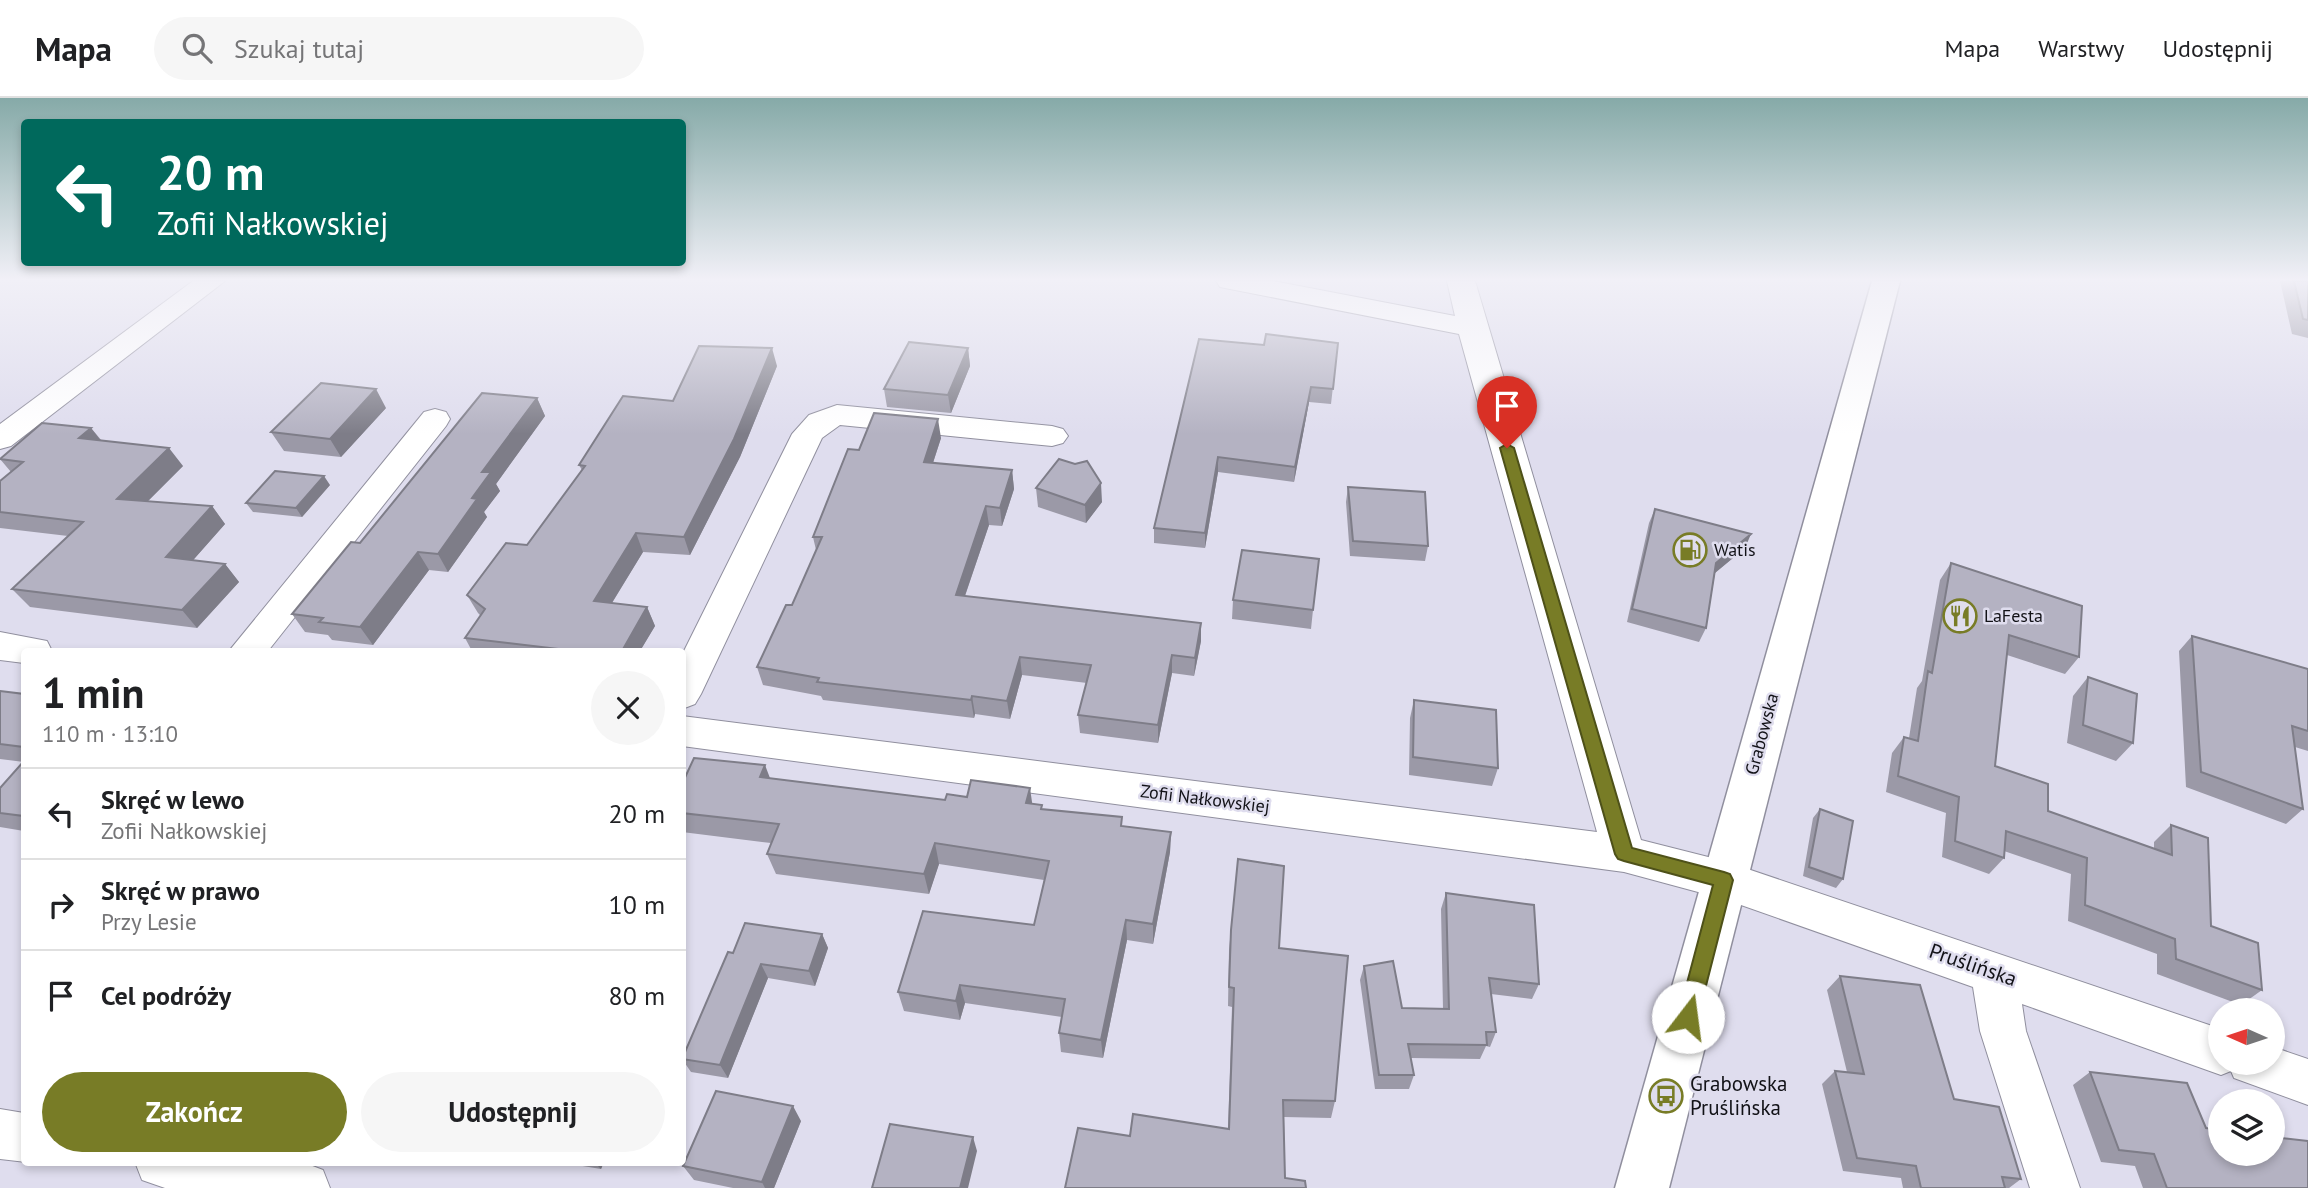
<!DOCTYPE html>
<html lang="pl">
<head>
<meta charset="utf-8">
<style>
	body { margin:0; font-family:"PT Sans",sans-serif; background:#f6f6f6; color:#202124; height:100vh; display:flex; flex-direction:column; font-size:26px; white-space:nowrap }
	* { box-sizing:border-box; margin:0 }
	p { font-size:23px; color:#757577 }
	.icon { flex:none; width:38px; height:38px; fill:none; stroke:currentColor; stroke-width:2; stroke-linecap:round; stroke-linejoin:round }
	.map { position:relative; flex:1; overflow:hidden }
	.panel { position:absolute; left:21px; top:550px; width:665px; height:518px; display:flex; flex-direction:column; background:#fff; border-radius:7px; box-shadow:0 4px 10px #0003 }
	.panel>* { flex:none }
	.banner { position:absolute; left:21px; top:21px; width:665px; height:147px; border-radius:7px; box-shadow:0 4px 10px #0003; background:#00695c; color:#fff; overflow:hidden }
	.needle { width:46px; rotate:273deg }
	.controls { position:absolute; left:2208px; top:900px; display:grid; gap:14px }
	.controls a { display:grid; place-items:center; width:77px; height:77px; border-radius:50%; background:#fff; box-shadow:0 4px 10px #0003; font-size:35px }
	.pin { position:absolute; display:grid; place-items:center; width:60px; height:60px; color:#fff; margin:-72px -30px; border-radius:50% 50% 50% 0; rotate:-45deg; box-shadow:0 0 7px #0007 }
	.pin .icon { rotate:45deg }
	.me { position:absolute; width:77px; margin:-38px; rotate:15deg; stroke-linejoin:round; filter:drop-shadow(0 0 5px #0008) }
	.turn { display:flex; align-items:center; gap:24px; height:147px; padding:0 21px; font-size:32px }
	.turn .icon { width:91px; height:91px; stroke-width:2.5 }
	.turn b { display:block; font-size:49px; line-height:60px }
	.round { display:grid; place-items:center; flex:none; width:74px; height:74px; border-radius:37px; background:#f6f6f6 }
	.overview { display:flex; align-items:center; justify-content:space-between; height:119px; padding:0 21px }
	h1 { font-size:42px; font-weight:700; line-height:52px }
	.action { display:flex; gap:14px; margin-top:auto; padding:14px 21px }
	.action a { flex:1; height:80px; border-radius:42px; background:#787c26; color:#fff; font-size:28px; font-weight:700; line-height:80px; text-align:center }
	.action a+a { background:#f6f6f6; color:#202124 }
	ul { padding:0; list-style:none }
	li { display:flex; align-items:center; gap:21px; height:91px; padding:0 21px; border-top:2px solid #e0e0e0 }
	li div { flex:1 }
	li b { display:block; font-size:26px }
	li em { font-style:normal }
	header { display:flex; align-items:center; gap:42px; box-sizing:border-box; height:98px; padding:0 35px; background:#fff; border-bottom:2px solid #e0e0e0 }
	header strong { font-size:33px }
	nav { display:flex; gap:38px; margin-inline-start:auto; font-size:24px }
	.search { width:490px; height:63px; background:#f6f6f6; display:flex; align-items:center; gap:18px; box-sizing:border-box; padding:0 24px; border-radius:38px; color:#757577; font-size:26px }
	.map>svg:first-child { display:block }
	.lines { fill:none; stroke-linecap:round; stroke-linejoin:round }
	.street-casing { stroke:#908f9e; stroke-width:2 }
	.secondary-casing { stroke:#908f9e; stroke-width:3 }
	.street { fill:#fff; fill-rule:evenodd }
	.secondary { fill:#fff; fill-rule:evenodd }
	.wall { fill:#9b99a7 }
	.shaded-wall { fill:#7e7d88 }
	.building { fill:#b4b2c2; stroke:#7e7d88; stroke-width:2 }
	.route { fill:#787c26; stroke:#4e5119; stroke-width:2 }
	.labels { text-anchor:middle; stroke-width:5; stroke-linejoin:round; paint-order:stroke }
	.poi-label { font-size:18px; fill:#121217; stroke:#dfddee; text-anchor:start }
	.street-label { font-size:18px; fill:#121217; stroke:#dfddee }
	.near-street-label { font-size:21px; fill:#121217; stroke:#dfddee }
	.near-poi-label { font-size:21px; fill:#121217; stroke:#dfddee; text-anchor:start }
</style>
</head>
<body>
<header>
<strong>Mapa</strong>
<div class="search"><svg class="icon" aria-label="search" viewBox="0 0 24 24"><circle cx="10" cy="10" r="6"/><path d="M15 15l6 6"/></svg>Szukaj tutaj</div>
<nav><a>Mapa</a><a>Warstwy</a><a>Udostępnij</a></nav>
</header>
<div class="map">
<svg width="2308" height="1090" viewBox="0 0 2308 1090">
	<rect width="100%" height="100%" fill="#dfddee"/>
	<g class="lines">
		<defs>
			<path id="street" d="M193,183H225L11,348L0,351V326Z
				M1216,183H1273L1455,218L1447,183H1475L1641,742L1724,763L2221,931V964H2273V949L2308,961V1007L2234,980L2231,973L2221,977L2022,906L2026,933L2080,1090H2030L1980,933L1973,889L1724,801L1624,774L682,648V618L1597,734L1459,236L1230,191L1220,189Z
				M837,307L1052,328L1063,331L1068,338L1063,345L1052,348L840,327L822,340L701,596L695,606L682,611V557L792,336L809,317Z
				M435,311L446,314L450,321L446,328L268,553H229L424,314Z
				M0,534L47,543L52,553H24V565L0,562Z
				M0,1011L24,1015L26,1064L0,1061Z
				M135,1064H302L323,1072L330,1090H165L142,1082Z"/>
			<path id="secondary" d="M1872,183H1900L1669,1090H1615Z"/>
		</defs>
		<!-- street casing -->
		<use href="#street" class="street-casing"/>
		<!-- secondary casing -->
		<use href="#secondary" class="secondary-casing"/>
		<!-- street -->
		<use href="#street" class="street"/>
		<!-- secondary -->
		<use href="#secondary" class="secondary"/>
	</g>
	<!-- wall -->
	<path class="wall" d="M2280,183H2308V240L2292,236Z
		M1338,245L1331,306L1309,304L1294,384L1218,374L1205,450L1154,445V430L1264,247Z
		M968,250L970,268L951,315L887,309L884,291Z
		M777,268L740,359L690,457L643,454L612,505L647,509L655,528L640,553H472L465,540L481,518L478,515L467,497L527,447L582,372L579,367L673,303Z
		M537,300L545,318L496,386L500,393L484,414L487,419L448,474L429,472L373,547L332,542L328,537L305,534L292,516L360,445Z
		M386,310L341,359L284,353L271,334Z
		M91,330L102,343L183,368L147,404L212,408L225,426L193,462L225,466L239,484L197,530L30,509L12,491L68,438L0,430V383L11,374L0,361Z
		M941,340L933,365L1012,372L1014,391L1002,428L989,427L965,498L1201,525V543L1194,578L1172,575L1158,645L1080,635L1078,617L1087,585L1022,577L1010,621L975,616L974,620L823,602L821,598L763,587L757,569L792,507L816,452L813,439L859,352Z
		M330,387L302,419L253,414L246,405Z
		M1348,389L1428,448L1425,463L1350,458L1346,404Z
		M1036,390L1102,404L1086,425L1038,409Z
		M1655,411L1745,450L1715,475L1706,530L1699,544L1627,524L1649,425Z
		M1951,465L2079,559L2065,576L2007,557L1995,668L2048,713L2154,751V744L2171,727L2211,828L2262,892L2241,907L2157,876V856L2068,823L2071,776L2004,753V760L1989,776L1942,759L1946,715L1886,694L1892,655L1904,639L1909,640L1917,590L1922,583L1940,482Z
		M1233,502L1313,512L1311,531L1232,521Z
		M2192,538L2308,571V653L2295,649L2303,711L2286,726L2186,689L2179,553Z
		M2088,579L2133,645L2116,663L2067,645L2073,598Z
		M0,593L24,596V733L0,729V690L24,664L0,661Z
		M1414,602L1498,670L1492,688L1409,677L1410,620Z
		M770,680L945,702L1042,707V711L1122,719V728L1171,734L1170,754L1153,846L1127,842L1103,960L1061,954L1059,935L1062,919L965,905L960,922L904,913L898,894L1034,827L1044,782L939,766L929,796L776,776L767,756L771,745L682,734V686Z
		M1820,711L1843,781L1836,790L1803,778L1813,720Z
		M1238,761L1279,850L1335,1003L1331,1020L1284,1019L1285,1080L1306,1090L1130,1038L1228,1031L1232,909L1228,908L1229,852Z
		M1446,795L1539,886L1532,901L1491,896L1496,934L1490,949L1486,948L1480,961L1411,960L1414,977L1409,991H1375L1360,882L1364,868L1402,910L1443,911L1441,811Z
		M822,836L828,850L815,888L768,880L728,980L691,974L682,961L733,855Z
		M1840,878L1954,1001L2021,1081L2009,1090H1903L1901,1080L1843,1073L1822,986L1835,973L1847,974L1827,892Z
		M2090,974L2206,1030L2308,1090H2143L2135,1068L2101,1064L2073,987Z
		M801,1023L774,1090H733L694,1082L683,1068Z
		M558,1064H604L601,1071Z"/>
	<!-- shaded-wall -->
	<path class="shaded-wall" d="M772,250L777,268L740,359L690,457L684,439Z
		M968,250L970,268L951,315L948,297Z
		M1311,289L1309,304L1294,384L1295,369Z
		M376,291L386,310L341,359L330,341Z
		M537,300L545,318L496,386L500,393L484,414L487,419L448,474L438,456L472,400L482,374Z
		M938,321L941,340L927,383L924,364Z
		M91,330L105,348L79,340Z
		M169,350L183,368L131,420L117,401Z
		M1218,359V374L1205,450V435Z
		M1012,372L1014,391L1002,428L1000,410Z
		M324,378L330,387L302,419L296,410Z
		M1101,385L1102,404L1086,425L1085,407Z
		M212,408L225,426L180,477L166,459Z
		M986,408L989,427L959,515L956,497Z
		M636,435L643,454L602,521L594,503Z
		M1751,436L1745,450L1710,479L1716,465Z
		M418,454L429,472L373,547L360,529Z
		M225,466L239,484L197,530L182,512Z
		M647,509L655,528L640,553H622Z
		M1201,525V543L1194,578L1195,560Z
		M1172,557V575L1158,645V627Z
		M1020,559L1022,577L1010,621L1007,603Z
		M972,598L975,616L974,620L971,602Z
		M765,667L773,688L760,679Z
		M1030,690L1033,711L1026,705Z
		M1171,734L1170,754L1153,846V826Z
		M935,745L939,766L929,796L924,776Z
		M1126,822L1127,842L1103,960L1101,942Z
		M822,836L828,850L815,888L809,873Z
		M761,866L768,880L728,980L720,967Z
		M960,887L965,905L960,922L956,903Z
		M793,1008L801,1023L774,1090H765L762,1084Z
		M973,1039L977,1053L968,1090H960Z
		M594,1064H604L601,1071Z"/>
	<!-- building -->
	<path class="building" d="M2294,183H2308V222L2303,221Z
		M1266,236L1338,245L1333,291L1311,289L1295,369L1218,359L1205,435L1154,430L1199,241L1264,247Z
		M909,244L968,250L948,297L884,291Z
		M699,248L772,250L734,341L684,439L636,435L594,503L647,509L622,553H575L465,540L485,511L467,497L506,445L527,447L585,368L579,367L623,298L673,303Z
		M321,285L376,291L330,341L271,334Z
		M482,295L537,300L482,374H491L472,400L477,401L438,456L418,454L360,529L319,524L323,520L292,516L351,444L360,445Z
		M874,315L938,321L924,364L1012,372L1000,410L986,408L956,497L1201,525L1195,560L1172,557L1158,627L1078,617L1091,567L1020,559L1007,603L972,598L971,602L817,584L819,580L757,569L786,507H792L822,439H813L848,351L859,352Z
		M42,325L91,330L79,340L169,350L117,401L212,408L166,459L225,466L182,512L12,491L83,424L0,414V383L23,364L0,361Z
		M1059,361L1075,366L1087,363L1101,385L1085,407L1036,390Z
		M275,373L324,378L296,410L246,405Z
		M1348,389L1425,394L1428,448L1353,443Z
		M1655,411L1751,436L1716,465L1706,530L1632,511Z
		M1242,452L1319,461L1313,512L1233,502Z
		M1951,465L2082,508L2079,559L2009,537L1995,668L2048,686V713L2172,757L2171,727L2208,740L2211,828L2258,845L2262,892L2176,861L2175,841L2085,807L2087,760L2006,733L2004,760L1955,743L1959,699L1898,678L1904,639L1918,643L1928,573L1932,575Z
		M2192,538L2308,571V633L2292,628L2303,711L2201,674Z
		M2088,579L2137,596L2133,645L2083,627Z
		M0,593L24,596V649L0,646Z
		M1414,602L1496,612L1498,670L1413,659Z
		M694,660L765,667L760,679L945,702L947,696L967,699L971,682L1030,690L1026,705L1042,707L1041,711L1122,719L1121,728L1171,734L1153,826L1126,822L1101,942L1059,935L1065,901L960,887L956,903L898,894L923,813L1034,827L1049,763L935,745L924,776L767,756L779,726L682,715V686Z
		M24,663V718L0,715V690Z
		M1820,711L1853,723L1843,781L1809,769Z
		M1238,761L1284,768L1279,850L1348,858L1335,1003L1283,1002L1285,1080L1305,1083L1306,1090H1065L1078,1030L1130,1038L1133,1016L1229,1031L1234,890L1229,889L1231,832Z
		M1446,795L1534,807L1539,886L1489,880L1496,934H1486L1487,947L1408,946L1414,977H1379L1364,868L1393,863L1402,910L1449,911Z
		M745,825L822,836L809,873L761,866L720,967L682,961L728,854L733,855Z
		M1840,878L1920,887L1954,1001L1999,1009L2021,1081L2002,1079L2005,1090H1921L1916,1068L1857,1060L1835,973L1864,976Z
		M2090,974L2187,985L2206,1030L2221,1032V1055H2273V1039L2308,1043V1090H2167L2154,1056L2119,1052Z
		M716,993L793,1008L762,1084L683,1068Z
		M890,1026L973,1039L960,1090H872Z"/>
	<!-- sky -->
	<linearGradient id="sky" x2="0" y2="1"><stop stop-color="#86aaa8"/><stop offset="0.54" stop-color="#f1f0f7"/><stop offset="1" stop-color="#f1f0f7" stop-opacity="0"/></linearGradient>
	<rect width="2308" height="336" fill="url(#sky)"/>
	<!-- route -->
	<path class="route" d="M1507,346L1514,350L1632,750L1724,774L1730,776L1733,782L1698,919L1695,926L1688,929L1681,926L1678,919L1713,787L1624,763L1618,761L1615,756L1500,350Z"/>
	<!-- icons -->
	<defs>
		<symbol id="fuel-ring" viewBox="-11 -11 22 22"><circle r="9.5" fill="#dfddee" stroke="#787c26" stroke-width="1.5"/><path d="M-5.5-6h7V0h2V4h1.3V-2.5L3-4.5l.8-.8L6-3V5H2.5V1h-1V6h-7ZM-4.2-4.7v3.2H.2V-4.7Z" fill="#787c26"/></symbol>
		<symbol id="restaurant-ring" viewBox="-11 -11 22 22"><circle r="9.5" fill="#dfddee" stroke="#787c26" stroke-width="1.5"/><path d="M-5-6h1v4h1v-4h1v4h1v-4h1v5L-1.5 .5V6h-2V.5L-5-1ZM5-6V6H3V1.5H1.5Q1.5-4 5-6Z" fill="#787c26"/></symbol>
		<symbol id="bus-ring" viewBox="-11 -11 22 22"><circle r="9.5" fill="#dfddee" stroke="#787c26" stroke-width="1.5"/><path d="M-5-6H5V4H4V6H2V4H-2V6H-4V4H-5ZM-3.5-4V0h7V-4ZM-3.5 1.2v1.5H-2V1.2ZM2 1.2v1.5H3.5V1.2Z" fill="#787c26"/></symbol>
	</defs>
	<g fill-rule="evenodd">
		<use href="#fuel-ring" x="1671" y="433" width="38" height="38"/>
		<use href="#restaurant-ring" x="1941" y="499" width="38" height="38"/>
		<use href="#bus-ring" x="1647" y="979" width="38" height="38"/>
	</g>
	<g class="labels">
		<!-- poi labels -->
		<g class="poi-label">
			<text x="1714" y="458">Watis</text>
			<text x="1984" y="524">LaFesta</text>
		</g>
		<!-- street labels -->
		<g class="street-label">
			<text transform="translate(1762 636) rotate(-75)" y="6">Grabowska</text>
			<text transform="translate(1205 701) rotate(7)" y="6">Zofii Nałkowskiej</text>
		</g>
		<!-- near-street labels -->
		<g class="near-street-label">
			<text transform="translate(1973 867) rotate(19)" y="7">Pruślińska</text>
		</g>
		<!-- near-poi labels -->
		<g class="near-poi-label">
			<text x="1690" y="993">Grabowska<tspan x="1690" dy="24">Pruślińska</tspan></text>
		</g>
	</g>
</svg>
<div class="controls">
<a><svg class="needle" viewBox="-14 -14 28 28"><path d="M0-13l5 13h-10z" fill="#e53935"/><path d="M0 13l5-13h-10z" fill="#757577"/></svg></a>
<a><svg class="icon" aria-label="layers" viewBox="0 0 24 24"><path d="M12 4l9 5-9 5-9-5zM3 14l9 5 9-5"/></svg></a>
</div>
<div class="pin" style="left:1507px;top:350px;background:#d93025"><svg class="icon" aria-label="arrive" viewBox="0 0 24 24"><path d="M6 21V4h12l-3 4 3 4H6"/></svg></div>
<svg class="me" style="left:1688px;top:919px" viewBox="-20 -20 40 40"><circle r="19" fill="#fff"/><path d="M0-13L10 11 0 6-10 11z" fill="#787c26"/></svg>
<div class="banner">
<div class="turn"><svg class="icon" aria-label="left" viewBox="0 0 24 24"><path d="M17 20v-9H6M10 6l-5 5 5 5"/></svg><div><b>20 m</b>Zofii Nałkowskiej</div></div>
</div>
<section class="panel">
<div class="overview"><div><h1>1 min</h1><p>110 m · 13:10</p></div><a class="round"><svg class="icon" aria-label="close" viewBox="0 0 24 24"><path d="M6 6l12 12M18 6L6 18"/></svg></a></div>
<ul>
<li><svg class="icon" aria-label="left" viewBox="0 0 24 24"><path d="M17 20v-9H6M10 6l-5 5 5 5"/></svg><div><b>Skręć w lewo</b><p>Zofii Nałkowskiej</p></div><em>20 m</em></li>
<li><svg class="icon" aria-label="right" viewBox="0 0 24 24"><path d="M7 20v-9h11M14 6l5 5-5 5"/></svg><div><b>Skręć w prawo</b><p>Przy Lesie</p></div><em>10 m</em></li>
<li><svg class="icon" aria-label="arrive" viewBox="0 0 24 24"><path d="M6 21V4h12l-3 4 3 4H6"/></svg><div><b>Cel podróży</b></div><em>80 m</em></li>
</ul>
<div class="action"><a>Zakończ</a><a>Udostępnij</a></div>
</section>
</div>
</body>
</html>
